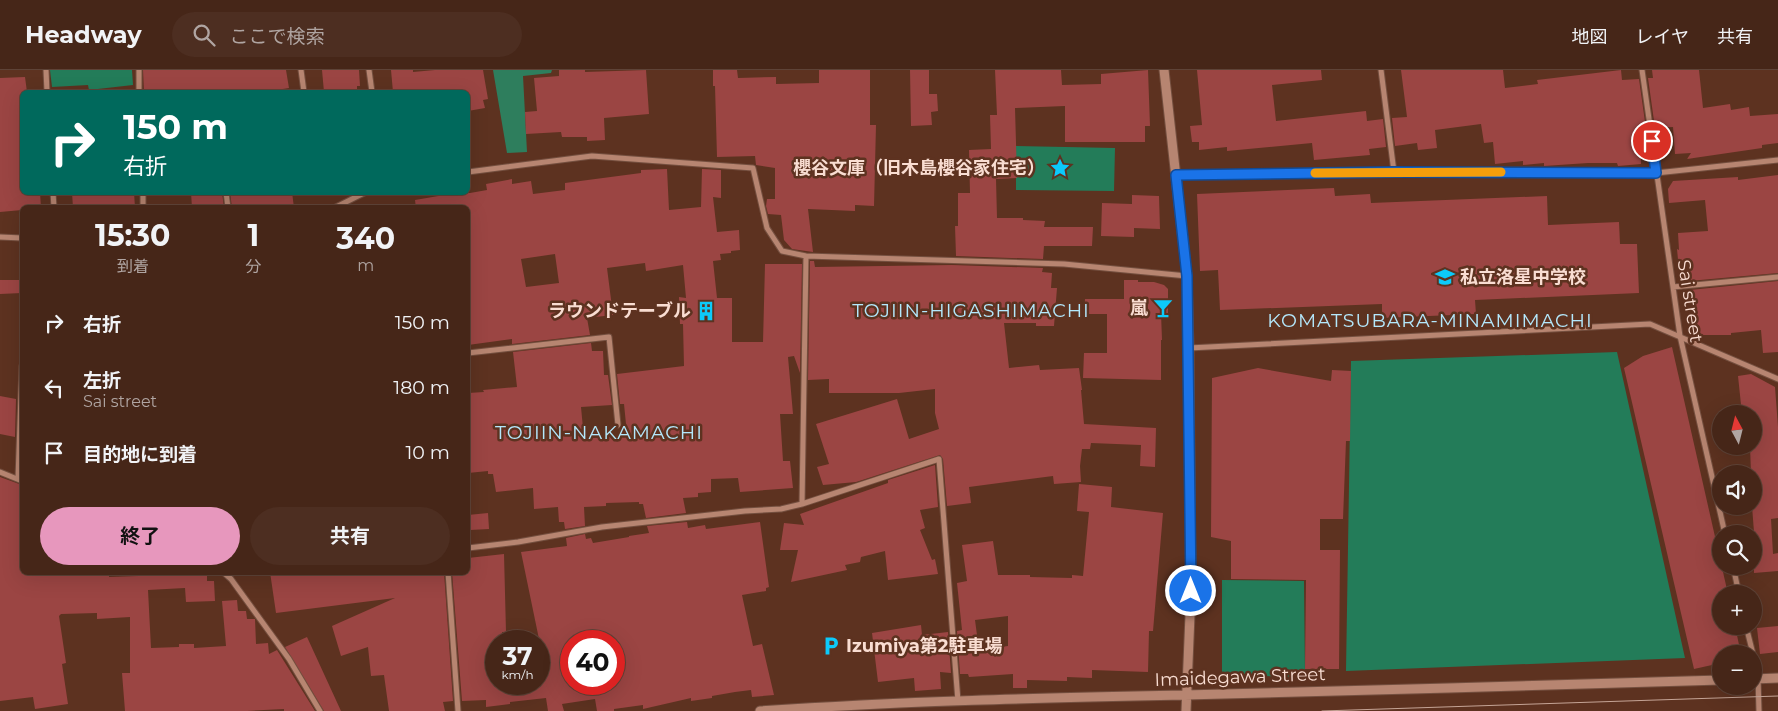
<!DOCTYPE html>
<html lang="ja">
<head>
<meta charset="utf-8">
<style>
	body { margin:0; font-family:Montserrat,"Noto Sans JP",sans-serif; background:#4d2e21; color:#f1f3f6; height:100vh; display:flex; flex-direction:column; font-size:19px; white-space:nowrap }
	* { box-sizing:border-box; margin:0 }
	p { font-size:16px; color:#b0a5a2 }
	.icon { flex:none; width:28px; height:28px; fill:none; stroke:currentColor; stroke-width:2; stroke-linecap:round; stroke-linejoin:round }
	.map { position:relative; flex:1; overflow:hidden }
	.side { position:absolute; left:20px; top:135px; width:450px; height:370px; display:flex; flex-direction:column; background:#462618; border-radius:8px; box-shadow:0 5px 20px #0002,0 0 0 1px #5e4337 }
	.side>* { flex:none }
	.hud { position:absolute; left:20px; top:20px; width:450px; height:105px; border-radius:8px; box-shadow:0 5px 20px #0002,0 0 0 1px #5e4337; background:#00695c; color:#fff; overflow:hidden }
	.needle { width:32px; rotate:353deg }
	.tools { position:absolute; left:1712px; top:335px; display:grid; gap:10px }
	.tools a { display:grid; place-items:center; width:50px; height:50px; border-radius:50%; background:#462618; box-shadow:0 5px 20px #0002,0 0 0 1px #5e4337; font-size:25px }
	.speed { position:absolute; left:485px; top:560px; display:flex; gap:10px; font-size:25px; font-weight:700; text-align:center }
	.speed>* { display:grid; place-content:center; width:65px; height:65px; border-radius:50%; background:#462618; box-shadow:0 5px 20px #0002,0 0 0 1px #5e4337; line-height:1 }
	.speed small { font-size:12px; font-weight:400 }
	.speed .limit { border:8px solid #d22; background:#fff; color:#111 }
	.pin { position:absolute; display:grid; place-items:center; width:42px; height:42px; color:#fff; margin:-21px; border:2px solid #fff; border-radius:50%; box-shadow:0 1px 5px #0007 }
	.me { position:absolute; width:55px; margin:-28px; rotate:0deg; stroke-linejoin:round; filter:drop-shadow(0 0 4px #0008) }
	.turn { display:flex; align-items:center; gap:18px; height:105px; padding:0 20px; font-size:22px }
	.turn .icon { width:65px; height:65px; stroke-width:2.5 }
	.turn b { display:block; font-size:35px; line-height:42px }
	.eta { display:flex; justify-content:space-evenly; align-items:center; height:85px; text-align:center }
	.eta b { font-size:30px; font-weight:700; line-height:35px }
	.primary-button { display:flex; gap:10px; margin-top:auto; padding:10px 20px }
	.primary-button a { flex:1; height:58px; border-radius:30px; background:#e797bd; color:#111; font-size:20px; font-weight:700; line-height:58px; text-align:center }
	.primary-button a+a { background:#4d2e21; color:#f1f3f6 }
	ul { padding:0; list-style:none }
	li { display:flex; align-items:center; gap:15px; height:65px; padding:0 20px }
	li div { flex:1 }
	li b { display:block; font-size:19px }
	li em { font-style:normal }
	header { display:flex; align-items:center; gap:30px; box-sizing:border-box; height:70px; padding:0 25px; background:#462618; border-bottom:1px solid #5e4337 }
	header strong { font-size:24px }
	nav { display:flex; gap:28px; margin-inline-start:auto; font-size:18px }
	.search { width:350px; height:45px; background:#4d2e21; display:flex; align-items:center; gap:12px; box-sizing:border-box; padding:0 18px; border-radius:28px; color:#b0a5a2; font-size:19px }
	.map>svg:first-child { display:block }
	.green { fill:#237c59 }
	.forest { fill:#2e7e5d }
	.building { fill:#9b4543; fill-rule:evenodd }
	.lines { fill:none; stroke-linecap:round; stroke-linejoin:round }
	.minor-casing { stroke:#744f3f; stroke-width:7 }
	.tertiary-casing { stroke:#744f3f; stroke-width:11 }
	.minor { stroke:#b78571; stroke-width:5 }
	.tertiary { stroke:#b78571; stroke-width:9 }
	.tram { stroke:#c5a496; stroke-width:1 }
	.route-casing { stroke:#114b97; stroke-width:12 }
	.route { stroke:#1a73e8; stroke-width:9 }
	.slow { stroke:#f59e0b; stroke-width:9 }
	.labels { text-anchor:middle; stroke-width:5; stroke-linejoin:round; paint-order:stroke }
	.poi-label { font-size:18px; font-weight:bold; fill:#f9ddd2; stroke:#5d3220; text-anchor:end }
	.street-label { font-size:18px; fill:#f9ddd2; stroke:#5d3220 }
	.neighbourhood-label { font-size:19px; letter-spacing:1px; fill:#b4e8fc; stroke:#5d3220 }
</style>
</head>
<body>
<header>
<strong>Headway</strong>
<div class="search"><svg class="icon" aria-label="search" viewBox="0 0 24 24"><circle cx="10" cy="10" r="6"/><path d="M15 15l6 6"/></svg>ここで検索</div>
<nav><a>地図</a><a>レイヤ</a><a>共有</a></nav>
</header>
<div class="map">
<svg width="1778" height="641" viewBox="0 0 1778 641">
	<rect width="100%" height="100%" fill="#5d3220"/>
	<!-- green -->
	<path class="green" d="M50,0H132L133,15L89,20L88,15L52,17Z
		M1016,76L1115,78L1114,121L1016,120Z
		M1617,282L1685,588L1346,601L1351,291Z
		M1222,510L1304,511L1305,607L1222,605Z"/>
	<!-- forest -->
	<path class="forest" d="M493,0H552L551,3L523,6L527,82L507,83Z"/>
	<!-- building -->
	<path class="building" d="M143,0H286L289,18L264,22H144Z
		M322,0H359L360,16H357V22H324Z
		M391,0H413V2L435,0H483L488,29L483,30L485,38L468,41V22H393Z
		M559,0H585V2L646,0L649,44L604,48L605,70L587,71V67H562L561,62L526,64L525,42L537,41L534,8L559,6Z
		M713,0H737L738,8L776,7V14L819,13V0H870V55H876L874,136L855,135V141L808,139L813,182L792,179L784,170L781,145L768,144L766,136L767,129H775V98L756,95L755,86L717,87L715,16H713Z
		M910,0H929V24H937L938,41L931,42L932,55L911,56Z
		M995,0H1061L1062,15L1101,14V4L1148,0L1150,56H1145V72H1065V36L1015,38L1017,108L996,109L997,148H1023V150L1045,151L1044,157H1093L1092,176H1044L1043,189L956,186L955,156H958V123H970L969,80L991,79L990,45H997Z
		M1197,0H1321L1322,10L1272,15L1276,51L1366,41L1367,51L1383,49L1386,77L1369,79L1370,85L1314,90L1312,73L1227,81V77L1199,80V72H1192L1190,56L1202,55Z
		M1401,0H1503L1505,18L1538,14L1537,10L1621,0L1622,10L1639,9L1646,59L1639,60L1641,94L1618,96L1617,93H1588L1544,96V93L1523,95V91L1495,94L1493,72L1484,73L1481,54L1435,60L1437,78L1418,80L1417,73L1395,76L1392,48L1407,47Z
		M1652,0H1699L1703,38L1730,34L1731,40L1749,37L1750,46L1778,44V73L1762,75V78L1687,89L1691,83L1675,84L1673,57L1655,58L1648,8H1653Z
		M25,7L27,22H22V122H40L41,138H22V140L0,142V8Z
		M667,99L669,140L701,137L702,99L721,100V128L713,127L717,162L739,160L740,180L731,181V183L720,184L721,190L713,191L717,228H732V272H763L765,194H802L800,303L794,286L788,287L793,344H780L783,391H790L793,418L740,422L738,408L711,409V422L698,423V427L683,428L686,443L646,448L643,434H639V432L606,433V436L584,437L585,456L565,459L564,452H559L558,437L534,439L533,418L496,422L493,404H488V401L468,403V323L484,322L483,320L517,317L513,282L591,273L592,281H603L604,305H608L612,335L581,337L584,369L627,364L624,334H620L617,304L684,296L683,254H680L679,227L686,228L683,195L646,201L645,193L607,198L613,245L587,248L590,265L512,274V269L468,275V138H416L415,130L456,123H470L487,120L486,114L512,109V114L531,111L533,124L565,120V113L641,103V100ZM555,184L559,213L526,217L521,189Z
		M1778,105V203L1689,211V208L1679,200L1677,179L1679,180L1678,163L1708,161L1705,130L1669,133L1668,119L1673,111L1738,107V110Z
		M1334,118L1335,126L1370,124L1371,133L1547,126L1548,155L1619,152L1620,174H1637L1639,223L1475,230L1476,244L1382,248V234L1220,240L1218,200L1200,201L1197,124Z
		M72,122H134L135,138H73Z
		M191,122H222L224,138H192Z
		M230,122H292L294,138H232Z
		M1132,125L1159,126L1160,159L1134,158V167L1101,166L1102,133L1132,134Z
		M810,191H814L815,197L952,195L1043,198L1042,202L1052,203L1051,218H1057L1054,256H1036V253H1004L1009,298L1039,295L1040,300L1079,298L1082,320H1081L1084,354L1156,358L1155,397L1140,396L1141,375L1091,373L1090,379H1082L1080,396L1081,412L1054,414L1053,406L969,417L971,433L947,436L943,389L940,385L856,412L823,415L817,397L829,394L816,354L897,329L909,369L939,359L935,343V319L899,323H829V309L808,310Z
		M0,210H22V223L0,224Z
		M1124,210H1138V212H1154L1164,215L1168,219V243H1161L1162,270H1161V310L1083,308L1084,283H1107V244H1084L1085,229H1124Z
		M1778,211V282L1763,283L1761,260L1731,263V265H1703L1693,260L1690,220Z
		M1672,277L1728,524H1721V556H1735L1741,584H1721V593L1694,599L1624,298L1643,286Z
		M1258,298L1331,311L1332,300L1351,301L1350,371H1346L1343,449H1320V480H1340L1339,599H1305L1306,510L1231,509V471L1211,467L1212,308Z
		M1751,304L1775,317L1778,357V448L1771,449L1773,484L1778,483V501L1754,503V462L1752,436H1754V404H1751L1750,376H1754V344H1742L1738,306Z
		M0,326L16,329L15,367L0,364Z
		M935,395L938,437L920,440L925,458L920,460L932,490L935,489L938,504L888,510L885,481L861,487L860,492L845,495L847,500L791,512L798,480H780L784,453L804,455L800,444L888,413V410Z
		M0,407L22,415V502H109V507L138,506L137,502H207V511H214L215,531L186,532L185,518L148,520L151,578L179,577V574H194V578L226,576L222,531L237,530L238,541H246L247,549H255L256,574L268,573L269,584L277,580L315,641H284V639L247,641H125L122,603H130V547L97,549V543L61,544L59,546L66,593L62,594L68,634L35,639L33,627L0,631Z
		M1079,414L1112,417L1111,437L1163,443L1153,561H1149L1148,602L1092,600V608L1067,607V611L1027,610V618H1013V604L969,607L968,604H960L957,561L962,560L957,513L967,511L962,475L993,471L998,505H1030V507L1072,508V505L1083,506L1089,442L1077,441ZM1008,546V576L979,580L975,550Z
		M488,443L489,459L470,460L468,445Z
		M687,452L688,458L705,455L706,459L760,452L769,517L766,518V521L742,525L753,576L762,574L774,625L752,627L751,620L735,622L712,626V628L691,631V628L643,639V635L614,639V641H597L595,629L562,634L564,641H548L546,628L510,632V634L486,637V630L462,631L452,502H468V488L504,484L506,562H502V567L496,568V614H543L541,604L546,603L521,482L567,476L566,468L585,464L586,469L591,468L593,473L629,467V466L649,463L647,456ZM571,571H614V614H571Z
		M270,502H444L453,631L443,632L445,641H389L384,605L371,606L368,577L341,586L332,556L395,528L276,543Z
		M921,555L922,565L948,562L951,603L940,602L941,619L915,621L914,608L878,612L872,563Z
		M1778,556V582L1760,584L1757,558Z
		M307,567L341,641H324L285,577Z"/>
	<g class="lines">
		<defs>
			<path id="minor" d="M46,0L47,22
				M139,0V22
				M301,0L304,22
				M369,0L372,22
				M1381,0L1394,102
				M1642,0L1680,266L1725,464
				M468,102L592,86L753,98L767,158L782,181L806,186L1064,194L1187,206
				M1176,105L1394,102L1656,103L1778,90
				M53,122L54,138
				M143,122V138
				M226,122L228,138
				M334,138L366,122
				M0,167L22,168
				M1673,217L1778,207
				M1189,278L1650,254L1778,309
				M468,283L609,267L618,355
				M0,402L22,411
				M18,408L22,296
				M802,434L806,186
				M468,478L518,472L602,457L745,441L781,439L802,434L939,389L958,631
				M1733,496L1739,524
				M223,502L231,509L289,589L320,641
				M448,502L458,641
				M1746,556L1753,584
				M1754,589L1758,608L1759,641"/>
			<path id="tertiary" d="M1164,0L1187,206L1189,278L1191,521L1186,641
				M1754,609L1778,608
				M760,641C901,631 1043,628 1185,625C1364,621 1542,615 1721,610"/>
		</defs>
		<!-- minor casing -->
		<use href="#minor" class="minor-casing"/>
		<!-- tertiary casing -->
		<use href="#tertiary" class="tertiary-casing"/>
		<!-- minor -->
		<use href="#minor" class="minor"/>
		<!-- tertiary -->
		<use href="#tertiary" class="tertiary"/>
		<!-- tram -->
		<path class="tram" d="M1322,641L1778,626"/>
	</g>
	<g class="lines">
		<defs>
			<path id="route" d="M1191,521L1187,206L1176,105L1394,102L1656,103L1652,71"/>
		</defs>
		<!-- route casing -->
		<use href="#route" class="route-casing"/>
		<!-- route -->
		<use href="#route" class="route"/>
		<!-- slow -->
		<path class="slow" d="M1315,103L1501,102"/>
	</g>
	<!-- icons -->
	<defs>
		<symbol id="sight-bare" viewBox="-9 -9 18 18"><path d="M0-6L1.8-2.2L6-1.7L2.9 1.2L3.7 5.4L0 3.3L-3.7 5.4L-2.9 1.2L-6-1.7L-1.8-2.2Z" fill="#0ccafa" stroke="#5d3220" stroke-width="2.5" paint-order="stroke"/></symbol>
		<symbol id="school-bare" viewBox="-9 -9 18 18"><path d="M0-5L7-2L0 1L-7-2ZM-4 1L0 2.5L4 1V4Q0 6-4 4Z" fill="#0ccafa" stroke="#5d3220" stroke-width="2.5" paint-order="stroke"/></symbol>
		<symbol id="bar-bare" viewBox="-9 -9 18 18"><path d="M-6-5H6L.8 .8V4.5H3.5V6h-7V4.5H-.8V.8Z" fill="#0ccafa" stroke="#5d3220" stroke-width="2.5" paint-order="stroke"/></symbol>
		<symbol id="building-bare" viewBox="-9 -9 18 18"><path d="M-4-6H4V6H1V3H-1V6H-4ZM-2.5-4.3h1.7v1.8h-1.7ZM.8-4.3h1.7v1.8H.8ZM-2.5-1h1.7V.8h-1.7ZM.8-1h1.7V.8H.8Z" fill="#0ccafa" stroke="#5d3220" stroke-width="2.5" paint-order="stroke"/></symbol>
		<symbol id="parking-bare" viewBox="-9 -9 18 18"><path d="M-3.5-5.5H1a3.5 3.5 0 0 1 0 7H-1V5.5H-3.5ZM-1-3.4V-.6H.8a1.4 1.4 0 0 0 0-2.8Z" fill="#0ccafa" stroke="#5d3220" stroke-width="2.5" paint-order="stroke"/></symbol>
	</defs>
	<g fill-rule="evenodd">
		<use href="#sight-bare" x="1046" y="84" width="28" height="28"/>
		<use href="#school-bare" x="1431" y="193" width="28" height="28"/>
		<use href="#bar-bare" x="1149" y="224" width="28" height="28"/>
		<use href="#building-bare" x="692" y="227" width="28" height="28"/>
		<use href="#parking-bare" x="817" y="562" width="28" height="28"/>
	</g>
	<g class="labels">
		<!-- poi labels -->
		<g class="poi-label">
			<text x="1045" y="104">櫻谷文庫（旧木島櫻谷家住宅）</text>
			<text x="1460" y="213" text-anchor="start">私立洛星中学校</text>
			<text x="1148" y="244">嵐</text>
			<text x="691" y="247">ラウンドテーブル</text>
			<text x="846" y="582" text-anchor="start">Izumiya第2駐車場</text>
		</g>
		<!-- street labels -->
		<g class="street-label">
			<text transform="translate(1690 231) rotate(81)" y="6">Sai street</text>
			<text transform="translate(1240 607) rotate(-2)" y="6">Imaidegawa Street</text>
		</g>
		<!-- neighbourhood labels -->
		<g class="neighbourhood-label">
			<text x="971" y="247">TOJIIN-HIGASHIMACHI</text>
			<text x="1430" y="257">KOMATSUBARA-MINAMIMACHI</text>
			<text x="599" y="369">TOJIIN-NAKAMACHI</text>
		</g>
	</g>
</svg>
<div class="tools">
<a><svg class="needle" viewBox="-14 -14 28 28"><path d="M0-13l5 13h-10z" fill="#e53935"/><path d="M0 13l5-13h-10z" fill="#b0a5a2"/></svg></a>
<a><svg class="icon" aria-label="sound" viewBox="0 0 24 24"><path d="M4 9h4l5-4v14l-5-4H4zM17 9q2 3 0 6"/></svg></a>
<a><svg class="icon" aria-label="search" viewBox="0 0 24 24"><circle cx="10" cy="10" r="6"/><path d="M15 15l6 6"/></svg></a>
<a>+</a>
<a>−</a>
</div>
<div class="speed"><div>37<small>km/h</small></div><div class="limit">40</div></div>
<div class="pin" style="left:1652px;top:71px;background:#d93025"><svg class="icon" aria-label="arrive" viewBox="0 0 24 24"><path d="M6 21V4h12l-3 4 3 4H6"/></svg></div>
<svg class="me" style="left:1191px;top:521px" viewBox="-20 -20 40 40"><circle r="17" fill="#1a73e8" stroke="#fff" stroke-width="3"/><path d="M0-11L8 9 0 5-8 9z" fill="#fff"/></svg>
<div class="hud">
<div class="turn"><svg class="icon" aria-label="right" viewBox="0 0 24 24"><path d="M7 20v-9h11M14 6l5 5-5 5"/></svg><div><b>150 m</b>右折</div></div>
</div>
<section class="side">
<div class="eta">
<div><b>15:30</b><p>到着</p></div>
<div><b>1</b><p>分</p></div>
<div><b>340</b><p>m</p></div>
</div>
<ul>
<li><svg class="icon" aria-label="right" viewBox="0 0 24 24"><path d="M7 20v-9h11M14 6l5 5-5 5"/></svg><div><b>右折</b></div><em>150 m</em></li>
<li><svg class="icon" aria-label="left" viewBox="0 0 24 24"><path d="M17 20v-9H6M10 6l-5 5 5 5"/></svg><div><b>左折</b><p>Sai street</p></div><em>180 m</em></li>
<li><svg class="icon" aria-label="arrive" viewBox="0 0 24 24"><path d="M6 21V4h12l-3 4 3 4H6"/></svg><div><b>目的地に到着</b></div><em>10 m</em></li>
</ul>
<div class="primary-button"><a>終了</a><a>共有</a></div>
</section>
</div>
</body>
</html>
